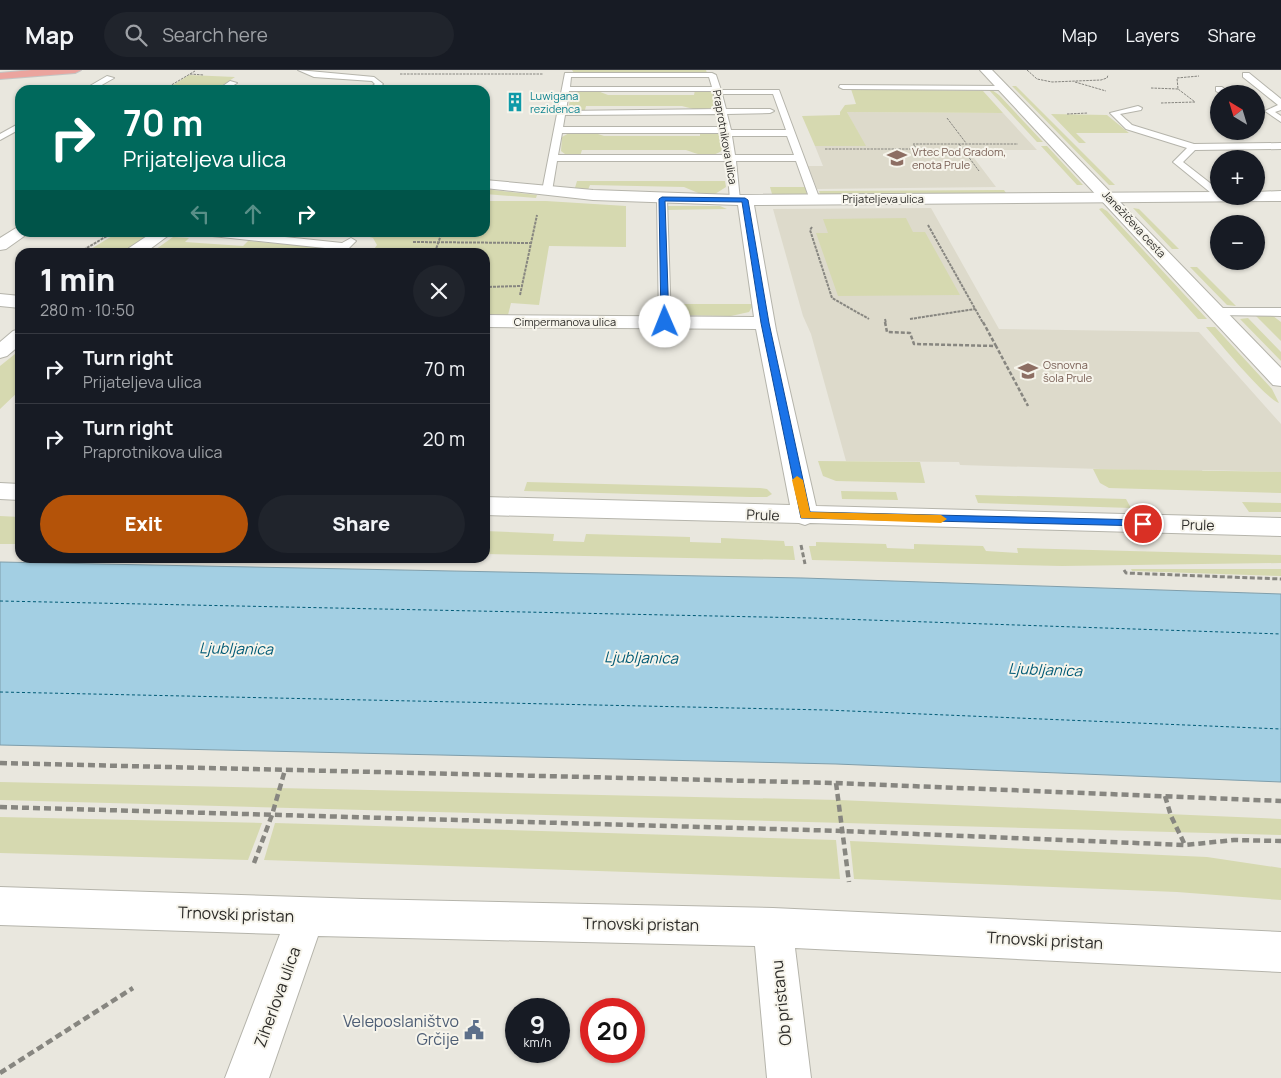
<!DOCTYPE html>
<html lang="en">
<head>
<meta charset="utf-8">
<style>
	body { margin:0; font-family:Manrope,sans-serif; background:#20242c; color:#f1f3f6; height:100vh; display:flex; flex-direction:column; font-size:19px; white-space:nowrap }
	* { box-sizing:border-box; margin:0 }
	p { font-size:16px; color:#9ea1a6 }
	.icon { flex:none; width:28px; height:28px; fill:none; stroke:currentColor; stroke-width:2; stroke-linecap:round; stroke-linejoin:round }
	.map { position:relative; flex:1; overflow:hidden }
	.details { position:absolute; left:15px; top:178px; width:475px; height:315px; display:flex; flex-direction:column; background:#171b24; border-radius:15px; box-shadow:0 1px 4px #0004 }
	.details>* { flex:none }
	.guide { position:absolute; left:15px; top:15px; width:475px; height:152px; border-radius:15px; box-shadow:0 1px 4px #0004; background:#00695c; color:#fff; overflow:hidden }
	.needle { width:32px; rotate:322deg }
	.controls { position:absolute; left:1210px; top:15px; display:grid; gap:10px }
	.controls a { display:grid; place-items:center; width:55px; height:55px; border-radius:50%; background:#171b24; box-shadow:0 1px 4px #0004; font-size:25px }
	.speed { position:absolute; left:505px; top:928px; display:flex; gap:10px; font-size:25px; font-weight:700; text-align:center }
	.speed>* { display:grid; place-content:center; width:65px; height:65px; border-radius:50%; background:#171b24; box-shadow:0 1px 4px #0004; line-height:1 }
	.speed small { font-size:12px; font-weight:400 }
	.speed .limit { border:8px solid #d22; background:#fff; color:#111 }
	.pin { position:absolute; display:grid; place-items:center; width:42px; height:42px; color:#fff; margin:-21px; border:2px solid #fff; border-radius:50%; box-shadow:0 1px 5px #0007 }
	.me { position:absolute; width:55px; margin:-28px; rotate:359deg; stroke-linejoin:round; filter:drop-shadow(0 0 4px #0008) }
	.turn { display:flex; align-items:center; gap:18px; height:105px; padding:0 25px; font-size:22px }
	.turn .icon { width:65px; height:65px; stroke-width:2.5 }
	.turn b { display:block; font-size:35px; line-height:42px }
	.lanes { display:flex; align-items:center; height:48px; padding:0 25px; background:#0003; justify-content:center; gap:25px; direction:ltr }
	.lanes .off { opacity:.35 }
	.round { display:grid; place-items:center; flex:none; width:52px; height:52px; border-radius:26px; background:#20242c }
	.overview { display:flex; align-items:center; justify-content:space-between; height:85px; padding:0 25px }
	h1 { font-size:30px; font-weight:800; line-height:38px }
	.primary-button { display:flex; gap:10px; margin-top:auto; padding:10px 25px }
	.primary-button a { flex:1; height:58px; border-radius:30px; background:#b45309; color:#fff; font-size:20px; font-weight:800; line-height:58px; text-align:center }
	.primary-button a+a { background:#20242c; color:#f1f3f6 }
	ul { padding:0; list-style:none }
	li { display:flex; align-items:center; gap:15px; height:70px; padding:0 25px; border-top:1px solid #363941 }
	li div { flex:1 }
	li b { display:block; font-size:19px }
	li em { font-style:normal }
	header { display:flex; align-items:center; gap:30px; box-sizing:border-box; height:70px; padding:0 25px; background:#171b24; border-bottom:1px solid #363941 }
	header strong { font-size:24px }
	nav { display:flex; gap:28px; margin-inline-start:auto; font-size:18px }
	.search { width:350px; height:45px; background:#20242c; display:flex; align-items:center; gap:12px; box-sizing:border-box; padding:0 18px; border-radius:28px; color:#9ea1a6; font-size:19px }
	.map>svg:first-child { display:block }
	.built { fill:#dddacb }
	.green { fill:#d6d9b0 }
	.water { fill:#a3cfe3; stroke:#7f9eab }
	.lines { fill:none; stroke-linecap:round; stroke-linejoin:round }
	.ferry { stroke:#005a75; stroke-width:1; stroke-dasharray:3 2.5; stroke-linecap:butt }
	.service-casing { stroke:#b5b4ab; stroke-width:2 }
	.minor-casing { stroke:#b5b4ab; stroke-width:2 }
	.tertiary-casing { stroke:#b5b4ab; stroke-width:2 }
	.primary-casing { stroke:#c4c4c3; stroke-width:2 }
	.path-far4 { stroke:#878680; stroke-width:1; stroke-dasharray:2.5 1; stroke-linecap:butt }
	.path-far3 { stroke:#878680; stroke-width:2; stroke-dasharray:3 1; stroke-linecap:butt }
	.path-far2 { stroke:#878680; stroke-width:2.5; stroke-dasharray:4 2; stroke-linecap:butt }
	.path-far1 { stroke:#878680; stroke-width:3; stroke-dasharray:5 2.5; stroke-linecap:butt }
	.path { stroke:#878680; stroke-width:4.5; stroke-dasharray:7 4; stroke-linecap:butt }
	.service { fill:#fff; fill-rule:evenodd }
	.minor { fill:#fff; fill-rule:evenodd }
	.tertiary { fill:#fff; fill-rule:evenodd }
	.primary { fill:#eba49e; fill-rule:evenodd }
	.route { fill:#1a73e8; stroke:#114b97 }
	.slow { fill:#f59e0b }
	.labels { text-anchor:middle; stroke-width:4; stroke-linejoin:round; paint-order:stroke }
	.far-culture-label { font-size:11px; fill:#0d838f; stroke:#f6f4eb; text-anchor:start }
	.far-street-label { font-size:11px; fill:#2c2b28; stroke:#f6f4eb }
	.far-education-label { font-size:11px; fill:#785e54; stroke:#f6f4eb; text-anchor:start }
	.street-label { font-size:14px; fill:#2c2b28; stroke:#f6f4eb }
	.water-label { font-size:15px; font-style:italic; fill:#005a75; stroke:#f6f4eb }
	.near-street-label { font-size:16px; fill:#2c2b28; stroke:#f6f4eb }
	.near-service-label { font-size:16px; fill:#4e5e75; stroke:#f6f4eb; text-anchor:end }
</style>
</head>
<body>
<header>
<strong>Map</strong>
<div class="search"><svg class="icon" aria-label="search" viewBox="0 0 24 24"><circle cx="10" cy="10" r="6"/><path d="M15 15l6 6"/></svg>Search here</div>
<nav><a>Map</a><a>Layers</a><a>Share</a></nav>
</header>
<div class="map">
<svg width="1281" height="1008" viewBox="0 0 1281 1008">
	<rect width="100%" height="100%" fill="#e9e7de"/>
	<!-- built -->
	<path class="built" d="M847,42L1003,43L1037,80H968L996,117L817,119L808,96H823L815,76H865Z
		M931,138L999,259L1199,262L1281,354V402L1202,400L1203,402L960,395L959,392L846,391L811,264L803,246L773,139Z"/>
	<!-- green -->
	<path class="green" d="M572,0H706L707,3H574Z
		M189,5L235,7L215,20H165Z
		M1012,16H1016L1115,115H1109Z
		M851,19L983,21L1003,43L847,42L866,76H815L802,46L840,45V42L845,35L856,34Z
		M585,20H595L608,25H694L695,20H712L715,34L712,38L697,40L682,36H586L585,40H568L571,24Z
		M989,20H992L999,25L1043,72H1037Z
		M1051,44L1107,45L1129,63H1076L1086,73H1079Z
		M589,61L604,66H700V61H720L723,80C710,89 700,85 686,80H582L580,86L565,84L561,81L562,67L569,63Z
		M1041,76H1047L1083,115H1077Z
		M577,111H725L726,117L715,124L703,125L684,117L590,115L587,122L574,121Z
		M770,117H805L807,124H772Z
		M485,119L537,125L536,128L485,124Z
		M1004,120L1006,123L820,124L819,121Z
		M485,131H546L626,136V177L549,176L539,235L511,233L508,245H485V182H372L377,175L373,168L356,163L485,162Z
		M668,136H720L727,139L667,140Z
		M1102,138L1107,141L1207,249H1198L1099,139Z
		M1133,138L1139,139L1179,179H1172Z
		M906,148L913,162H925L960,225L838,226L816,163H828L823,149Z
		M117,163H153L123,182H86Z
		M173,167L189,168L185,172L243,176L248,171L338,179L335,182H152Z
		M1190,197H1197L1236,236L1227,235Z
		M671,234H754L749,242L731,246L672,245Z
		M1256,246H1273L1281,252V271Z
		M1248,248L1281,282V291L1240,249Z
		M1206,257H1215L1272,319L1279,333C1266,329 1218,271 1206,257Z
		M20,280V320L0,339V296Z
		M818,391L920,392L925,413L836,411L823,406Z
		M1093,399L1281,402V423L1109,418L1100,413Z
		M527,412L760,418L767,419L772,424L767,427H750L524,421Z
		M841,421L896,422L898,430L842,429Z
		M975,425L1126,429L1131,438L978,433Z
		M1242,432L1281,433V442H1249Z
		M0,446L20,447V474H0Z
		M485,461L554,464L553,471L584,472L586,464L690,467V472L721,473V468L784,471L785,476H793L795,490L485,484Z
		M816,472L886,474L887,478L914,479V474L983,476L986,481L1018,483L1017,478L1281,485V493L1062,496L812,490L809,476H816Z
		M1131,499H1281V506L1132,501Z
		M0,712L839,730L1281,749V765L0,730Z
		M0,747L262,753L248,790L0,783Z
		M275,753L836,770L840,809L264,790Z
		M850,771L1207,787L1281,798V830L1177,822L854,809Z"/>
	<!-- water -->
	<path class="water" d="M0,492L803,508L1281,524V712L836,694L0,675Z"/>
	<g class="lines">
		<!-- ferry -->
		<path class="ferry" d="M0,531L810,548L1281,564
			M0,622L826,640L1281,659"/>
		<defs>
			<path id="service" d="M298,0L374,7L383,14L376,20H367L375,14L372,11L314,7Z
				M565,3H712L716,5L721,20H779L820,130L815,133L810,130L796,91H736L740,130L735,133L730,130L727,91H557L552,121L550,123H544L542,121ZM571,7H709L712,17H570ZM569,21H713L718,39L566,41ZM722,24H773L786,60H731L727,44L770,43L774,41L770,39H726ZM719,44L722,57H563L565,45ZM562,63H722L726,85H558ZM732,66H787L794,85H735Z
				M1243,3H1249L1281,29V40L1275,42L1281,46V52L1265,41L1278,35L1243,7Z
				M107,6L114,8L93,20H83Z
				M230,11L237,13L226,20H217Z
				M840,15L1003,16L1007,18L1003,20L843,19L839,17Z
				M1216,17H1222L1231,24H1221L1216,21Z
				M1138,36L1142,38L1141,40L1120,44L1132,55L1194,74L1281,73V79L1195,80L1183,92L1219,120V126H1223L1216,127L1173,92L1187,78L1126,59L1110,43Z
				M20,53V59L0,70V64Z
				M662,126L667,129L671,252L665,256L659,252L657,129Z
				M198,162H238L342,173L351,168L356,171L348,179L344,180L203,165Z
				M1218,238H1281V246L1214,245L1212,242L1214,239Z"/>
			<path id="minor" d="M485,110L593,120L735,125L1219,122V126H1256V122L1281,121V131L754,135L776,260L816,436L1281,448V466L810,453L805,455L799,453L485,445V427L790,435L756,259L485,257V245L754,247L738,135L593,130L485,118Z
				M16,158H20V162H30L6,179L0,180V168Z
				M153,162H173L146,182H127L129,178Z
				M0,224L20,226V238L0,236Z
				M20,259V275L7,286L0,288V272L13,261Z
				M0,413L20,414V430L0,429Z
				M0,817L362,829L773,838L1281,862V902L795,878L811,1008H767L755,876L318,866L269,1008H225L280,864L0,855Z"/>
			<path id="tertiary" d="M980,0H992L1281,298V316L1273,315Z"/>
			<path id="primary" d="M32,0H81L75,3L0,9V3Z"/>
		</defs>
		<!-- service casing -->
		<use href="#service" class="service-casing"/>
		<!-- minor casing -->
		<use href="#minor" class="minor-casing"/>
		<!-- tertiary casing -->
		<use href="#tertiary" class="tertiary-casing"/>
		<!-- primary casing -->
		<use href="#primary" class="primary-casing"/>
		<!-- path-far4 -->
		<path class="path-far4" d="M1027,0L1037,9L1052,12L1101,10L1107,8L1108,5
			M190,4L204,5
			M400,4H543
			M1075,12L1106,21
			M1151,18L1178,19
			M163,20L195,1
			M1161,33L1195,32L1178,19L1177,8L1199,6
			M1067,44L1088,43
			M947,48L966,73
			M959,74L979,101
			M825,79H917L913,74H1018"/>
		<!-- path-far3 -->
		<path class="path-far3" d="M928,155L983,253
			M812,157L810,160L832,228L869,249
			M413,172L530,173
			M80,182L112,163
			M435,182L442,162
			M485,217L521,216
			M520,225L537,145
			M885,249L886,253
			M910,249L975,239"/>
		<!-- path-far2 -->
		<path class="path-far2" d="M885,252L887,262L910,263L914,274L996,276L1028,336
			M983,252L996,276"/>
		<!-- path-far1 -->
		<path class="path-far1" d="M801,475L805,494
			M1124,500L1126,503L1281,509"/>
		<!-- path -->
		<path class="path" d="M0,693L836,713L1281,731
			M836,713L849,812
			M1165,726L1171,746L1185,775
			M0,737L843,761L1185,775L1234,770L1281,771
			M254,793L272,745L285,700
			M0,1003L133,918"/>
		<!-- service -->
		<use href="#service" class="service"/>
		<!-- minor -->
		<use href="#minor" class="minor"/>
		<!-- tertiary -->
		<use href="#tertiary" class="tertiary"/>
		<!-- primary -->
		<use href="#primary" class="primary"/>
	</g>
	<!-- route -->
	<path class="route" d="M662,127L745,128L748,130L769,253L810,442L1143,450L1149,454L1147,456L801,448L761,253L742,132L665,131L669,252L665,255L661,252L659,129Z"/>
	<!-- slow -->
	<path class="slow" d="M797,406L803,410L810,442L941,445L947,449L941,453L801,448L792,410Z"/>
	<!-- icons -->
	<defs>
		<symbol id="building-bare" viewBox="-9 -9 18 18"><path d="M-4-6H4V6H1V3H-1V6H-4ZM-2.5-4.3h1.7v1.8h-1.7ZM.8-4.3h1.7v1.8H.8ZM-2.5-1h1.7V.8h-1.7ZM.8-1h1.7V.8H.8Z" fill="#0f9aa8" stroke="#f6f4eb" stroke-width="2.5" paint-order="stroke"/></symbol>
		<symbol id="school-bare" viewBox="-9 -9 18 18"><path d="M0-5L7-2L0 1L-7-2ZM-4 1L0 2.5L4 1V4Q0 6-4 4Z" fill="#8d6e63" stroke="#f6f4eb" stroke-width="2.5" paint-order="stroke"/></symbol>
		<symbol id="civic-bare" viewBox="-9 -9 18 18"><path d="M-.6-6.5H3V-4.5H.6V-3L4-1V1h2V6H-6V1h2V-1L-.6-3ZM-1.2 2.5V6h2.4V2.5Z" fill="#5c6f8a" stroke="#f6f4eb" stroke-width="2.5" paint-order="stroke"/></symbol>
	</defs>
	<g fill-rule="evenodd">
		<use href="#building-bare" x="501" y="18" width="28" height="28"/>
		<use href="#school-bare" x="883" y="74" width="28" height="28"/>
		<use href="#school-bare" x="1014" y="287" width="28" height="28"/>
		<use href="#civic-bare" x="460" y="946" width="28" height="28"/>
	</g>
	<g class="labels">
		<!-- far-culture labels -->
		<g class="far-culture-label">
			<text x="530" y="30">Luwigana<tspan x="530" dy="13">rezidenca</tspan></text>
		</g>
		<!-- far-street labels -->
		<g class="far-street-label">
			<text transform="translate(725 67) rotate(80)" y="4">Praprotnikova ulica</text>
			<text x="883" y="133">Prijateljeva ulica</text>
			<text transform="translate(1134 154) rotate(47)" y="4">Janežičeva cesta</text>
			<text x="565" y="256">Cimpermanova ulica</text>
		</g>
		<!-- far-education labels -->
		<g class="far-education-label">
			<text x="912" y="86">Vrtec Pod Gradom,<tspan x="912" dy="13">enota Prule</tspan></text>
			<text x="1043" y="299">Osnovna<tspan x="1043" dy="13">šola Prule</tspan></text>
		</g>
		<!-- street labels -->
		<g class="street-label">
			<text transform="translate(763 445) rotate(2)" y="5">Prule</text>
			<text transform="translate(1198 455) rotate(1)" y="5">Prule</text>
		</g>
		<!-- water labels -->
		<g class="water-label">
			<text transform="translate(236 579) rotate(1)" y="5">Ljubljanica</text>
			<text transform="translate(641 588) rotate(1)" y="5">Ljubljanica</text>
			<text transform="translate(1045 600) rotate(2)" y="5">Ljubljanica</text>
		</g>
		<!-- near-street labels -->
		<g class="near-street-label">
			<text transform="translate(236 844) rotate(2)" y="6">Trnovski pristan</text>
			<text transform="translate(641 854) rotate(1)" y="6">Trnovski pristan</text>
			<text transform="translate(1045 870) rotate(3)" y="6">Trnovski pristan</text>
			<text transform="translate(277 927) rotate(-70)" y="6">Ziherlova ulica</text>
			<text transform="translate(781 933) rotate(-96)" y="6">Ob pristanu</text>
		</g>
		<!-- near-service labels -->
		<g class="near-service-label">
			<text x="459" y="957">Veleposlaništvo<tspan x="459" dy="18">Grčije</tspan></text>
		</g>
	</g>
</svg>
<div class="controls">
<a><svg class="needle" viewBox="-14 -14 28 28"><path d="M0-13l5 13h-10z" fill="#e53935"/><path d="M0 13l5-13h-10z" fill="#9ea1a6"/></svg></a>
<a>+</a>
<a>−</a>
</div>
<div class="speed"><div>9<small>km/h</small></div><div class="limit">20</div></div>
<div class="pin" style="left:1143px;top:454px;background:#d93025"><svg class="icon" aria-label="arrive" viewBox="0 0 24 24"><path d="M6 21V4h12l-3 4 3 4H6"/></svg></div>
<svg class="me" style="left:665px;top:252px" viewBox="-20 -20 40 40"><circle r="19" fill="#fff"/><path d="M0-13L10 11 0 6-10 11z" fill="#1a73e8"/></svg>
<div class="guide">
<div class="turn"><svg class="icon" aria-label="right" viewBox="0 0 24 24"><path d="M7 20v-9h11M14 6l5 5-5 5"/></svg><div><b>70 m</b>Prijateljeva ulica</div></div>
<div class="lanes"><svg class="icon off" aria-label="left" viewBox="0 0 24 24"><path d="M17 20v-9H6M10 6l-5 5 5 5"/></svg><svg class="icon off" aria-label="ahead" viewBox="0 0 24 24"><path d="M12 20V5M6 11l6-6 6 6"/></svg><svg class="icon" aria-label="right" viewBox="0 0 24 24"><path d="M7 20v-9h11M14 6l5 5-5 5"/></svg></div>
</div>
<section class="details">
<div class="overview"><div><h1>1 min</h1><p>280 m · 10:50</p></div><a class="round"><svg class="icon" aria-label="close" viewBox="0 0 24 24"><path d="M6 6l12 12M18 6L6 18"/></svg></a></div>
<ul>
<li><svg class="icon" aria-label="right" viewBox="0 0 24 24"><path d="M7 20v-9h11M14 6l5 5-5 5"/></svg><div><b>Turn right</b><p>Prijateljeva ulica</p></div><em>70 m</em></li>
<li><svg class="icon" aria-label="right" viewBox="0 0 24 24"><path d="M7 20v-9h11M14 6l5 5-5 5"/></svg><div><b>Turn right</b><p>Praprotnikova ulica</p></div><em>20 m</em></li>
</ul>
<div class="primary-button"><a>Exit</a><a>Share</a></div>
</section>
</div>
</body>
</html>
